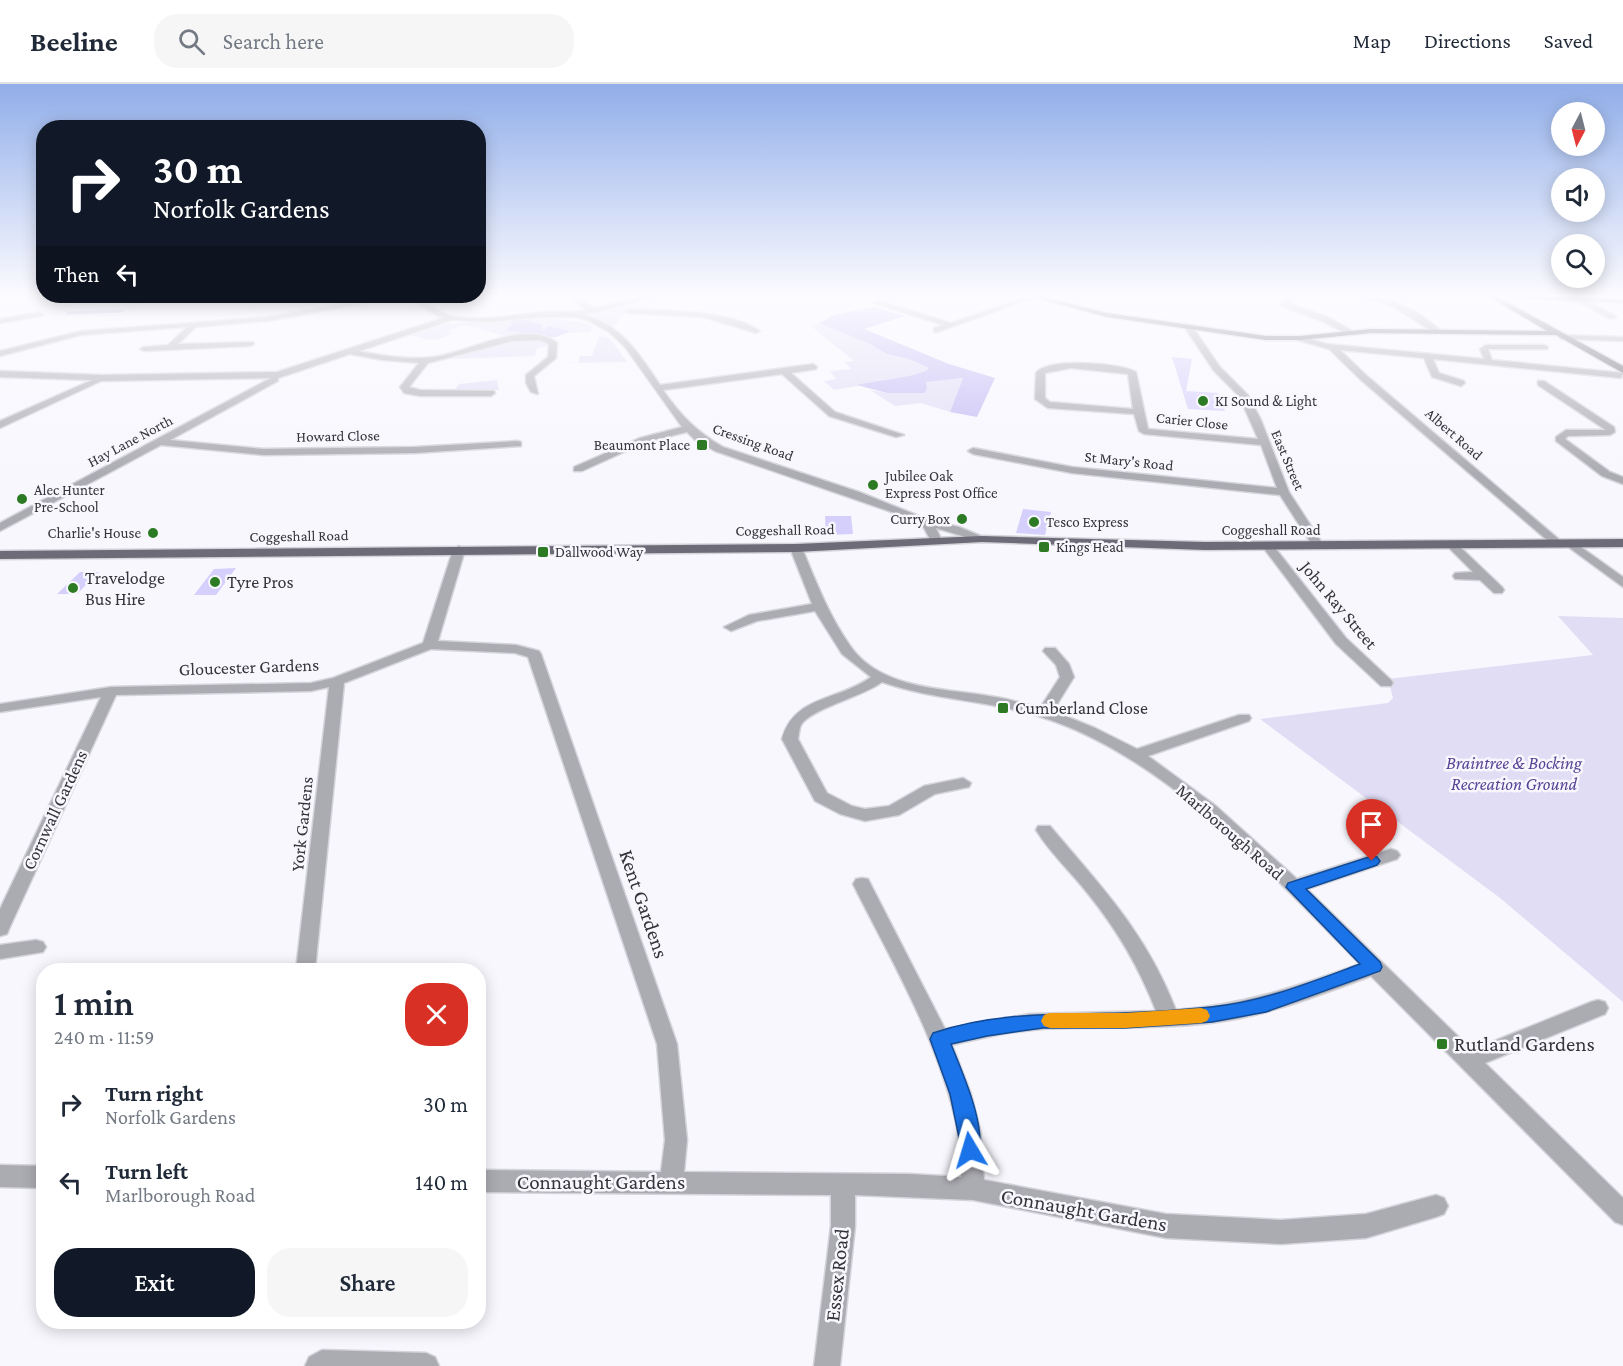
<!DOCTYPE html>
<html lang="en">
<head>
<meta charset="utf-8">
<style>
	body { margin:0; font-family:"Crimson Pro",serif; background:#f6f6f7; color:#1f2937; height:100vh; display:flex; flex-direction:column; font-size:22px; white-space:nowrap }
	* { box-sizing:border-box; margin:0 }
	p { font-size:20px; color:#747a83 }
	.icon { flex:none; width:33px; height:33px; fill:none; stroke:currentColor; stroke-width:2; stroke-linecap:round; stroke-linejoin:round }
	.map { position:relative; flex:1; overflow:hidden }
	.drawer { position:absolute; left:36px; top:879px; width:450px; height:366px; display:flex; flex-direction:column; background:#fff; border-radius:24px; box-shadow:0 3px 15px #0003 }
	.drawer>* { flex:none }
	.guide { position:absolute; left:36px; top:36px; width:450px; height:183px; border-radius:24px; box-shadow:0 3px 15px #0003; background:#111827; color:#fff; overflow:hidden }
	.needle { width:39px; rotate:187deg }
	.tools { position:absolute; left:1551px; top:18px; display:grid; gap:12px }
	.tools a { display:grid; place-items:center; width:54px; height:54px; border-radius:50%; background:#fff; box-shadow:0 3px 15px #0003; font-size:30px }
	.pin { position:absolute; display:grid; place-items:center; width:51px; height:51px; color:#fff; margin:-62px -26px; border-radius:50% 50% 50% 0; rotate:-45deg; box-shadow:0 0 6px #0007 }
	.pin .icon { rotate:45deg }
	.me { position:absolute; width:66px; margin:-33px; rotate:353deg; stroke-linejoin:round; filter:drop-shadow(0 0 4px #0008) }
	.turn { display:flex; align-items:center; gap:21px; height:126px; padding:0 18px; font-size:27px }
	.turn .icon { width:78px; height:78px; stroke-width:2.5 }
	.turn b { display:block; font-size:42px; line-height:51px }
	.then { display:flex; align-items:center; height:57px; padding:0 18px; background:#0003; gap:12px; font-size:22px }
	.round { display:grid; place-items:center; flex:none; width:63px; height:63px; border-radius:24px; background:#f6f6f7 }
	.overview { display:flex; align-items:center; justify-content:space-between; height:102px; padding:0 18px }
	h1 { font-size:36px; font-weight:600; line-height:45px }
	.action { display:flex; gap:12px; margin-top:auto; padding:12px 18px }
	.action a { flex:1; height:69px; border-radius:24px; background:#111827; color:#fff; font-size:24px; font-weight:600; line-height:69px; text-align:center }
	.action a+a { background:#f6f6f7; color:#1f2937 }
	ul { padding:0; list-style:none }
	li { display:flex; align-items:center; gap:18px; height:78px; padding:0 18px }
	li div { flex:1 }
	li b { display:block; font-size:22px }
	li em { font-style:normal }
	header { display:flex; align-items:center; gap:36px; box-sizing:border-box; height:84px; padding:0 30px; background:#fff; border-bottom:2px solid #e0e1e3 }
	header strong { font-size:28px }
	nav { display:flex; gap:33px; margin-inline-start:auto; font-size:21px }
	.search { width:420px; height:54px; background:#f6f6f7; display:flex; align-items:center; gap:15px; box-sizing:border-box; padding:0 21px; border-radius:24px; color:#747a83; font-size:22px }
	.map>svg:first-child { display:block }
	.green { fill:#e0ddf5 }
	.forest { fill:#c4bbf4 }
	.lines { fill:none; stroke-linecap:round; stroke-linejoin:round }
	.stream { stroke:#b0a4ea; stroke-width:3 }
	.building { fill:#d5cffb }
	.minor-casing { stroke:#d5d4db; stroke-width:3 }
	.major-casing { stroke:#d5d4db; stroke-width:3 }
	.minor { fill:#ababb2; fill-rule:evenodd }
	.major { fill:#6c6b77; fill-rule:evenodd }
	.route { fill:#1a73e8; stroke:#114b97; stroke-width:1.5 }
	.slow { fill:#f59e0b }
	.poi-dot { fill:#2c7b24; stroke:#f8f7fe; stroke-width:2 }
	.labels { text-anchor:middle; stroke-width:5; stroke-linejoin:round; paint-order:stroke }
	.far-poi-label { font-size:15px; fill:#34343a; stroke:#f8f7fe; text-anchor:start }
	.far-street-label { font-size:15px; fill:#34343a; stroke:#f8f7fe }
	.poi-label { font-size:18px; fill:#34343a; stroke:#f8f7fe; text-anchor:start }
	.street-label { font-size:18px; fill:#34343a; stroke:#f8f7fe }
	.park-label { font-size:18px; font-style:italic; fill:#584396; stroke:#f8f7fe }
	.near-street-label { font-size:21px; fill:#34343a; stroke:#f8f7fe }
	.near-poi-label { font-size:21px; fill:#34343a; stroke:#f8f7fe; text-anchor:start }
</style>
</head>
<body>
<header>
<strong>Beeline</strong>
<div class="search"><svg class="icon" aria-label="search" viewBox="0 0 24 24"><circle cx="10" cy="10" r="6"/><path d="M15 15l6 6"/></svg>Search here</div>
<nav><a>Map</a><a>Directions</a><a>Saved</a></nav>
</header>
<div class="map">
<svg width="1623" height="1282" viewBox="0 0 1623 1282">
	<rect width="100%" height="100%" fill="#f8f7fe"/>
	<!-- green -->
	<path class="green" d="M130,212H265L127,221Z
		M625,221H632L613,243L587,231Z
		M541,233L580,238L592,242L591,248L570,249L551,254L528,252L508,253L465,241L448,247L452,249C438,258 427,257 412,251L446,240Z
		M819,239L870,260L887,270L909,275L929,284C921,294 875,295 858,302L864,304L857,302L834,306L824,297L836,295L830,287L851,285L845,278L854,277L812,243Z
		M599,252L610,254L627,278L556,279H578L580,272H592Z
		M538,256L547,259L548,262L537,264L535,272L450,275L499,261L495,260L505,257Z
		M963,294L950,328L921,319L895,322L870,306L887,309L900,308L926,298Z
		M497,296L499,306H489L488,308L454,307L459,300Z
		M1558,532L1623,534V918L1500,814L1260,635L1388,619L1393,614L1388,595L1593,571Z"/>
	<!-- forest -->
	<path class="forest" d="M874,223L905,232L864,245L949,280L995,294L977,333L950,328L963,294L926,298L927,305L924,309H887L857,301C871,297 922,293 929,284L909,275L887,270L870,260L819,239L834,231Z
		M525,235L542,241L541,246H545L548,242L570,247L556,253L522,252L517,247H507L508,242H512L510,236Z"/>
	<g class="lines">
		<!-- stream -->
		<path class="stream" d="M68,229L122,227"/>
	</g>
	<!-- building -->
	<path class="building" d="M1172,273L1192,275L1186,307L1218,309L1225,327L1188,325Z
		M1023,425L1051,428L1045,451L1016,449Z
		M825,432H851L853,450L826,451Z
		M236,484L216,511H194L214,485Z
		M80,488H99L77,510H57Z"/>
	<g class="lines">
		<defs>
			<path id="minor" d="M160,212H231L227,214L146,217L142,215Z
				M389,212H403L268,237L196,243L178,260L253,258L254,260L250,262L144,267L140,265L144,263L168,261L187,243L81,251L0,272V267L81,247L268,233Z
				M405,212C422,212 435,228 451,232C480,238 511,231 540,228C556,227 571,229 586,226L568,212H575L594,224L647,212H657L584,231C621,240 640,271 660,301L813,280L817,283L816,285L791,289L835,328L904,351L896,353L829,332L782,290L663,306C680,331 697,348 723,363L859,408L929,436L959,443L988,455L982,458L936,444L942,457L940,459H932L924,444L909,434L715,367L695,356L687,348L646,358L582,387H574V383L640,354L682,343L625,263L609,248L589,237L576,233H542L487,238L452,236L359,267C383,272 409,276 433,273C467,269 526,234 557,259L556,274L534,292L538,310L531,308L526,299V291L548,273L549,260L540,256L512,257L428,279L409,303L420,306L494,307L495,309L491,312H420L404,309L400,303L419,279L382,276L350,270L278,294V297L170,356L263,365L415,363L517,357L521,358V362L415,369L263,371L161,361L0,447V439L271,294L101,297L0,344V337L92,296L0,293V287L102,291L277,288L443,234L427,226Z
				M1029,212H1039L937,248H934V244L943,241L873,219L880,217L951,239Z
				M1290,212H1298L1289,219L1328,233L1354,248L1347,250L1322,237L1281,222V218Z
				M1360,212C1388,209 1420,228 1440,246L1433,248L1392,222Z
				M1576,213H1582L1617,233L1610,235L1576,217Z
				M630,225C668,227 728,225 760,247L756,249L703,233L627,229L626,227Z
				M39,228L43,230L42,232L0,239V235Z
				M1189,242H1192L1220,283L1248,311L1261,336L1289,408L1324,462L1322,464H1314L1280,411L1072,389L973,370L968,367L973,364L1072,383L1277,404L1261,361L1144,350L1139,347L1134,330L1048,324L1035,315L1036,289C1047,273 1122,279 1136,288L1148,345L1258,355L1239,312L1214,287L1185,244ZM1071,284L1128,290L1133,325L1050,318L1045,314V289Z
				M1564,251L1623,253V257L1561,255L1560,253Z
				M1300,252L1327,260L1484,275L1480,265L1486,261H1544L1548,263L1547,265H1488L1492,276L1623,289L1621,294L1433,275L1439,289L1464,297L1465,299L1461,302L1432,293L1424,274L1340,266L1367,292L1562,458V462H1554L1361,296L1329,265L1297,256V252Z
				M1538,297H1544L1614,343L1615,348L1610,351L1568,352L1565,355L1610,388L1623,393V400L1602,392L1556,357V353L1566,346H1606L1538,301Z
				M1571,456L1623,493V503L1567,462L1565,460Z
				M1268,458L1272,460L1346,554L1391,596L1393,599L1391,602H1381L1336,560L1262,462Z
				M1453,458L1457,460L1502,503L1504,506L1502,509H1494L1480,496L1455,495L1453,492L1455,489L1473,488L1447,462Z
				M796,460L802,464C816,498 829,532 851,563C883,607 947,604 995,613C1010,615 1025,620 1040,624L1060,593L1056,581L1043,567L1045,564H1055L1069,580L1074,593L1053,627L1095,644L1137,665L1239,631H1249L1251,634L1249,637L1148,672L1216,722L1297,795L1391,765L1397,767L1400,771L1397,775L1307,805L1472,966L1591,918L1598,916L1605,918L1608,924L1605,930L1485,979L1623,1114V1141L1615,1138L1371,892C1319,911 1265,933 1210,939C1154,946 1098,942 1042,945C1012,947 982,954 952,961L971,1010L980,1046L984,1096L1166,1130L1281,1136L1366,1130L1436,1111L1444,1114L1448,1122L1444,1130L1436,1133L1366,1154L1281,1160L1166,1154L973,1116L855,1111V1142L840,1282H814L831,1142V1111L478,1108V1086L661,1088L665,1056L657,960L528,573L515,569L431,565L344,599L315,886H296L329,603L311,607L116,611L9,845L7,850L0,852V825L101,613L0,628V620L111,603L311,599L333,594L423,559L453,466L459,462L465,466L438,557L516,561L539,567L541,570L677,960L687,1056L684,1088L909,1090L961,1093C960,1077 960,1059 957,1043C939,957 892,878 853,800L856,795L862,794L868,795L945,945L1030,930L1156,927C1139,883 1118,847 1089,811C1072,789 1050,769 1036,746L1038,742H1050C1103,805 1145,847 1176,926C1240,922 1299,902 1360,880C1270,789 1163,670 1038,632C986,616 933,616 882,598C864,612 810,625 801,641C799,645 799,651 798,655L827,709L852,722L865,725L889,722L924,702L963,694L971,699L969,703L935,710L899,731L865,737L840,730L815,717L782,655C794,611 839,617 871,593L842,570L815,527L757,537L731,547L724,543L749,531L812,520L790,464Z
				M36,856L43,858L46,863L43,868L0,875V861Z
				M0,1081L44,1082V1104L0,1103Z
				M322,1266L426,1269L435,1273L439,1282H305L309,1273Z"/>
			<path id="major" d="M1029,212H1040L1107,229L1266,252H1300L1371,245L1547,247L1488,212H1496L1623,282V289L1556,251L1371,249L1300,256H1266L1107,233Z
				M1512,212L1623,215V219L1515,214Z
				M982,452L1205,458L1623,455V463L1205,466L982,458L796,468L0,475V467L796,460Z"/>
		</defs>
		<!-- minor casing -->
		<use href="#minor" class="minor-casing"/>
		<!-- major casing -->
		<use href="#major" class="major-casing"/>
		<!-- minor -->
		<use href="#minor" class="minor"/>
		<!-- major -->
		<use href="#major" class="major"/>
	</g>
	<!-- sky -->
	<linearGradient id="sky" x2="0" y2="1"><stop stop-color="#91aee9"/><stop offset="0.54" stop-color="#fcfbff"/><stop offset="1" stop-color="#fcfbff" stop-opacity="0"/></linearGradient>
	<rect width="1623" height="391" fill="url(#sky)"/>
	<!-- route -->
	<path class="route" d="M1372,772L1377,773L1380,777L1377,781L1306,805L1380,878L1382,883L1380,887L1266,928L1212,938L1125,944H1043L987,952L951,960C961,986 989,1046 977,1073L970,1075L963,1073L950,1010L930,955L933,949C997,927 1059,931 1124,929C1153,928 1182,926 1211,923C1263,918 1311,898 1360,880L1286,803L1288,799Z"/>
	<!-- slow -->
	<path class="slow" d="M1201,924L1207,926L1210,932L1207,937L1201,939L1125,944H1050L1044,942L1041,937L1044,931L1050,929H1125Z"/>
	<!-- markers -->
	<g class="poi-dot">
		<circle cx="1203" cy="317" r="6"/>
		<rect x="696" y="355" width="12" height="12" rx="3"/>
		<circle cx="873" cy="401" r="6"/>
		<circle cx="22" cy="415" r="6"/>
		<circle cx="962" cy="435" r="6"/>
		<circle cx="1034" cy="438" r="6"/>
		<circle cx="153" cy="449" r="6"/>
		<rect x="1038" y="457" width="12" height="12" rx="3"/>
		<rect x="537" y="462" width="12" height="12" rx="3"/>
		<circle cx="215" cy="498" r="6"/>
		<circle cx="73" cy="504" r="6"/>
		<rect x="997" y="618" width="12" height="12" rx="3"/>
		<rect x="1436" y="954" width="12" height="12" rx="3"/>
	</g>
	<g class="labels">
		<!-- far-poi labels -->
		<g class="far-poi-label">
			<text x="1215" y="322">KI Sound &amp; Light</text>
			<text x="690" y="366" text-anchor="end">Beaumont Place</text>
			<text x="885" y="397">Jubilee Oak<tspan x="885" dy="17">Express Post Office</tspan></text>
			<text x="34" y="411">Alec Hunter<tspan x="34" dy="17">Pre-School</tspan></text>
			<text x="950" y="440" text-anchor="end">Curry Box</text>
			<text x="1046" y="443">Tesco Express</text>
			<text x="141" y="454" text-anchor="end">Charlie's House</text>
			<text x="1056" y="468">Kings Head</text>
			<text x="555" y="473">Dallwood Way</text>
		</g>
		<!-- far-street labels -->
		<g class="far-street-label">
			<text transform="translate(1192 337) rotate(6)" y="5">Carier Close</text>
			<text transform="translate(1454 350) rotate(41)" y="5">Albert Road</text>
			<text transform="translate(338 352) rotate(-1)" y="5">Howard Close</text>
			<text transform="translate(130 357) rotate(-28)" y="5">Hay Lane North</text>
			<text transform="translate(753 358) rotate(20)" y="5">Cressing Road</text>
			<text transform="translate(1288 376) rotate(67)" y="5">East Street</text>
			<text transform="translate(1129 377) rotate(6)" y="5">St Mary's Road</text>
			<text transform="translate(785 446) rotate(-1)" y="5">Coggeshall Road</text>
			<text x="1271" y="451">Coggeshall Road</text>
			<text transform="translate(299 452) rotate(-1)" y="5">Coggeshall Road</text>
		</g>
		<!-- poi labels -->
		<g class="poi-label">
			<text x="85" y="500">Travelodge<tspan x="85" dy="21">Bus Hire</tspan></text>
			<text x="227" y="504">Tyre Pros</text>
			<text x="1015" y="630">Cumberland Close</text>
		</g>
		<!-- street labels -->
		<g class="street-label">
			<text transform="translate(1339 521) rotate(50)" y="6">John Ray Street</text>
			<text transform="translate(249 583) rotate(-2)" y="6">Gloucester Gardens</text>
			<text transform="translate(55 726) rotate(-65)" y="6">Cornwall Gardens</text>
			<text transform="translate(302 740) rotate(-84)" y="6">York Gardens</text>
			<text transform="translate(1230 748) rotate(41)" y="6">Marlborough Road</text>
		</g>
		<!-- park labels -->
		<g class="park-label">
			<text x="1514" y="685">Braintree &amp; Bocking<tspan x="1514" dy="21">Recreation Ground</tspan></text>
		</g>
		<!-- near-street labels -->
		<g class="near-street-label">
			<text transform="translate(644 820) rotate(71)" y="7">Kent Gardens</text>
			<text x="601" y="1105">Connaught Gardens</text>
			<text transform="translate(1084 1126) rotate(10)" y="7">Connaught Gardens</text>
			<text transform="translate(837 1191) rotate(-84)" y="7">Essex Road</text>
		</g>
		<!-- near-poi labels -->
		<g class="near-poi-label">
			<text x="1454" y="967">Rutland Gardens</text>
		</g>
	</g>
</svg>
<div class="tools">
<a><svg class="needle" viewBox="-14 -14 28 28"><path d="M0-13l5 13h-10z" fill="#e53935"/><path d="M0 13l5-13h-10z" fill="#747a83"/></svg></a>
<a><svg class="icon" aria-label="sound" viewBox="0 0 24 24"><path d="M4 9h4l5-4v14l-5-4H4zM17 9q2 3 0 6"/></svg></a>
<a><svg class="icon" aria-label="search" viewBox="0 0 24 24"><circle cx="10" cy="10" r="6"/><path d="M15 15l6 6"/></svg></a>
</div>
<div class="pin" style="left:1372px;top:777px;background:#d93025"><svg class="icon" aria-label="arrive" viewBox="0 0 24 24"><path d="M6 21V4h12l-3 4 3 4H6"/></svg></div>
<svg class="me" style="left:970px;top:1066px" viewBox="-20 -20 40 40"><path d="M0-17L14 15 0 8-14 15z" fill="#1a73e8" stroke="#fff" stroke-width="4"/></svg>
<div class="guide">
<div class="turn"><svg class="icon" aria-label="right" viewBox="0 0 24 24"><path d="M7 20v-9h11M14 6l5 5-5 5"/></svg><div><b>30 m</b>Norfolk Gardens</div></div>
<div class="then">Then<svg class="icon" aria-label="left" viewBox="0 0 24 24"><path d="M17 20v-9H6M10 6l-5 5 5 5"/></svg></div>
</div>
<section class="drawer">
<div class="overview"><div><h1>1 min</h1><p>240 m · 11:59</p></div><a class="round" style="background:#d93025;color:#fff"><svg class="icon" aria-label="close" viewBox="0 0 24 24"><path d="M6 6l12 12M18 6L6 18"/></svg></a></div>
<ul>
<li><svg class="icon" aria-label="right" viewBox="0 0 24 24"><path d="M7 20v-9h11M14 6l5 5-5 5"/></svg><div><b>Turn right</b><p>Norfolk Gardens</p></div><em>30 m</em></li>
<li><svg class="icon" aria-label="left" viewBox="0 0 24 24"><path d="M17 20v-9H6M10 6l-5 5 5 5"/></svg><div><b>Turn left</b><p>Marlborough Road</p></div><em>140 m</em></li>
</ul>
<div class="action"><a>Exit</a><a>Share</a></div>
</section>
</div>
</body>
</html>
